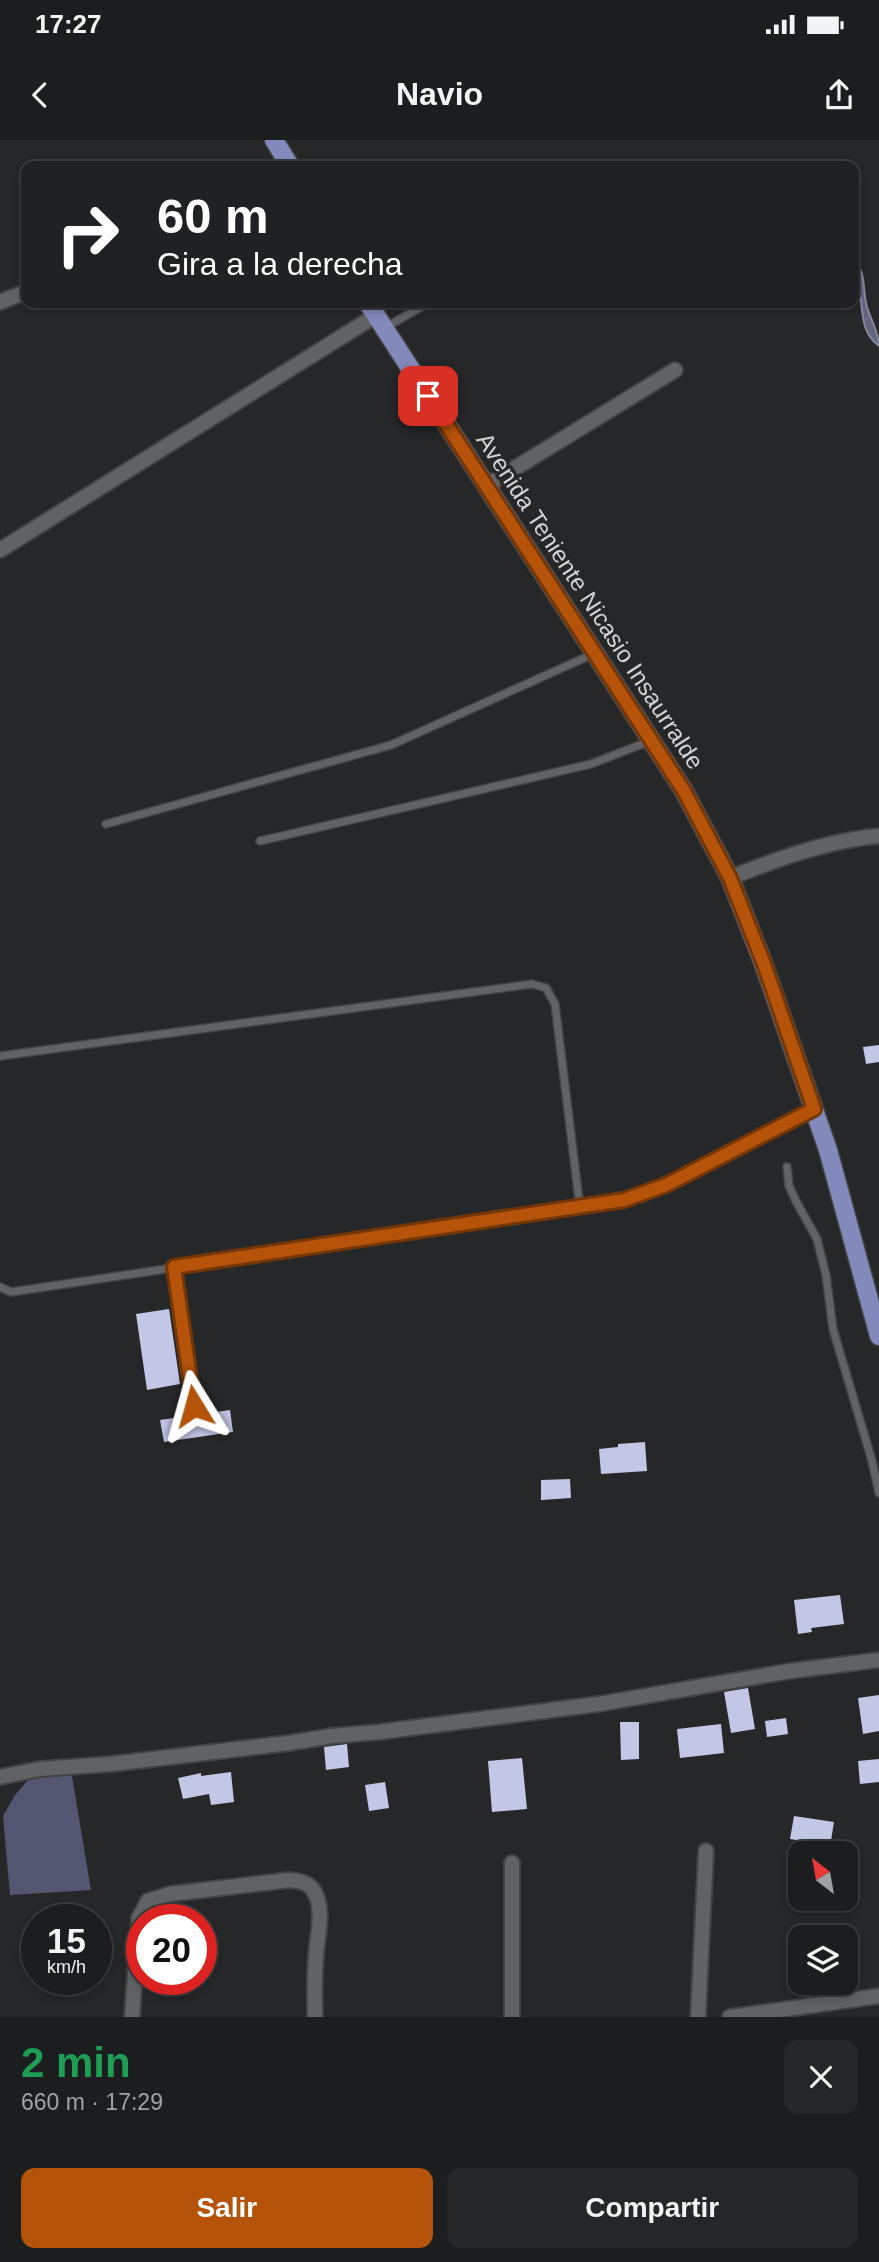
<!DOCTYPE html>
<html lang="es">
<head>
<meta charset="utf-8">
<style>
	body { margin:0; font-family:Helvetica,sans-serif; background:#252628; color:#f1f3f6; height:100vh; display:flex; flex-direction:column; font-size:26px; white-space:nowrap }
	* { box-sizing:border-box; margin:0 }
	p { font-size:23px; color:#a0a2a4 }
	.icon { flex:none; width:38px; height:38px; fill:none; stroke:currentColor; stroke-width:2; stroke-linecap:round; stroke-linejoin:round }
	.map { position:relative; height:1877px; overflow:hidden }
	.side { display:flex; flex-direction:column; background:#1c1d1f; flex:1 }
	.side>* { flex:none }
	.guide { position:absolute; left:21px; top:21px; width:838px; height:147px; border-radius:14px; box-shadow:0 4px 10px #0003,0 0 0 2px #3a3b3d; background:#202124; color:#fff; overflow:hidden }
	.needle { width:46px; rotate:329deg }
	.fabs { position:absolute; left:788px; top:1701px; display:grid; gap:14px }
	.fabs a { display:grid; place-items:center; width:70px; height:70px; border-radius:14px; background:#1c1d1f; box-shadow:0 4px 10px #0003,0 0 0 2px #3a3b3d; font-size:35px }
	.speed { position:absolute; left:21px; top:1764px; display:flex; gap:14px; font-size:35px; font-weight:700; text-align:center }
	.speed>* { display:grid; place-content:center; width:91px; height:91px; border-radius:50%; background:#1c1d1f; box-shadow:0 4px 10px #0003,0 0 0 2px #3a3b3d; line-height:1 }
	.speed small { font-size:18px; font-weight:400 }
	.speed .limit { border:10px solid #d22; background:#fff; color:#111 }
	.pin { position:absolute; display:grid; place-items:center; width:60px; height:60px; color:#fff; margin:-30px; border-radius:14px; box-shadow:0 4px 10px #0006 }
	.me { position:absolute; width:77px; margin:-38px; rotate:352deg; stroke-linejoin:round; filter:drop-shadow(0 0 5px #0008) }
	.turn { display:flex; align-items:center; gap:24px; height:147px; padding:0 21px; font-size:32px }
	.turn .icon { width:91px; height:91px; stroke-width:2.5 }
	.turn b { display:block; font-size:49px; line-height:60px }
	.round { display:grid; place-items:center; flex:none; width:74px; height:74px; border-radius:14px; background:#252628 }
	.overview { display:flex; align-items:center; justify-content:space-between; height:119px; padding:0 21px }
	h1 { font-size:42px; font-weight:700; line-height:52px; color:#1e9e55 }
	.primary-button { display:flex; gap:14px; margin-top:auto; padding:14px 21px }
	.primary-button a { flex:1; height:80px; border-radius:14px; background:#b45309; color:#fff; font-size:28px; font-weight:700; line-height:80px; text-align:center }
	.primary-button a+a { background:#252628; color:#f1f3f6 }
	.status { display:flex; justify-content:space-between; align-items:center; height:49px; padding:0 35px; background:#1c1d1f; direction:ltr }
	.status svg { height:19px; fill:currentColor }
	header { display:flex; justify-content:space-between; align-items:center; height:91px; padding:0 21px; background:#1c1d1f; font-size:32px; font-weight:700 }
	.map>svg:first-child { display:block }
	.forest { fill:#525671 }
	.water { fill:#616580; stroke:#84869a; stroke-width:2 }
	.building { fill:#c2c7e6 }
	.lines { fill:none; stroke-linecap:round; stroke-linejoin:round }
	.lane-casing { stroke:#424345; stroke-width:10 }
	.street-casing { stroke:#424345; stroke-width:18 }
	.primary-casing { stroke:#424345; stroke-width:21 }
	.lane { stroke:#616265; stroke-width:7 }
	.street { stroke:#616265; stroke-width:14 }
	.primary { stroke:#8289bb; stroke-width:18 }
	.route-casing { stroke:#753606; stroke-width:18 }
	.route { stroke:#b45309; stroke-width:12 }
	.labels { text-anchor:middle; stroke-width:7; stroke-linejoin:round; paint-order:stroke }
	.street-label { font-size:24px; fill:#d4d4d6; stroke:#262729 }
</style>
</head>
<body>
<div class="status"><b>17:27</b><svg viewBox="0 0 49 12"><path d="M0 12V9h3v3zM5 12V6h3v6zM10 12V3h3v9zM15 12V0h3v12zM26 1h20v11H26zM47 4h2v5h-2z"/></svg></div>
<header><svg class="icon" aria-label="back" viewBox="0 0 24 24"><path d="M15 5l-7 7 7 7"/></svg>Navio<svg class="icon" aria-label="share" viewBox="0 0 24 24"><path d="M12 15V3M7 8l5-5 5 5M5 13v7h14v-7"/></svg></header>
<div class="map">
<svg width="879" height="1877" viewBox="0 0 879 1877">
	<rect width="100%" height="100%" fill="#262729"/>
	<!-- forest -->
	<path class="forest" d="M45,1634L72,1636L91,1750L10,1755L3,1676L15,1655L27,1641Z"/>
	<!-- water -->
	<path class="water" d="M854,117C867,136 862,149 867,167C871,181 879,192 879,206C859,191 864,170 859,150C856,138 854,130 854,117Z"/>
	<!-- building -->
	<path class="building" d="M879,905V922L866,924L863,907Z
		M169,1169L180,1244L147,1250L136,1174Z
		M230,1270L233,1292L164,1302L160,1280Z
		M645,1302L647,1331L601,1334L599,1309L618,1307V1304Z
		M570,1339L571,1358L541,1360V1340Z
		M840,1455L844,1484L811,1488L812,1492L798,1494L794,1460Z
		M748,1548L755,1589L731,1593L724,1552Z
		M879,1555V1591L863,1594L858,1558Z
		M786,1578L788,1594L767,1597L765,1581Z
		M620,1582H639V1619L621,1620Z
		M721,1584L724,1613L680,1618L677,1589Z
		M347,1604L349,1627L326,1630L324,1607Z
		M522,1618L527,1669L492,1672L488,1621Z
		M879,1619V1642L860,1644L858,1621Z
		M231,1632L234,1662L211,1665L209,1654L183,1659L178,1638L201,1633V1636Z
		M385,1642L389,1668L369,1671L365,1645Z
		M794,1676L834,1682L829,1713L801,1711L803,1701L790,1699Z"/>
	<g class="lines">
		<defs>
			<path id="lane" d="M386,187L428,163
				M106,684L391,605L593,514
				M260,701L591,624L650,601
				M0,916L532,844L546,848L555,864L580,1068
				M787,1027L789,1046L797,1063L817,1099L826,1135L833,1189L872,1321L879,1353
				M174,1127L194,1266
				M0,1147L11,1152L624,1061L666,1045L814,969"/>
			<path id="street" d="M0,162L26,152
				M486,346L675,230
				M0,410L375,176
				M730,738C776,719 829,700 879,696
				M0,1637L40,1629L111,1624L289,1603L332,1596L379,1592L599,1564L790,1531L879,1520
				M512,1723V1877
				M132,1877L139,1778L148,1761L170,1754L289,1740C301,1741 311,1743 316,1755C324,1773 317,1797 316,1816C314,1836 315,1857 315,1877
				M698,1877L706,1711
				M730,1877L879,1856"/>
			<path id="primary" d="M274,0L290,26
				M368,163L684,651L730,738L764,825L828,1010L879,1196"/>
		</defs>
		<!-- lane casing -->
		<use href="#lane" class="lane-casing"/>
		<!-- street casing -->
		<use href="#street" class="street-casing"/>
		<!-- primary casing -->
		<use href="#primary" class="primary-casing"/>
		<!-- lane -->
		<use href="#lane" class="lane"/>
		<!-- street -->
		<use href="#street" class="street"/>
		<!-- primary -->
		<use href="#primary" class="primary"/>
	</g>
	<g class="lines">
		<defs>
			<path id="route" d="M194,1266L174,1127L624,1060L666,1045L814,969L764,824L730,738L684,651L428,256"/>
		</defs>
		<!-- route casing -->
		<use href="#route" class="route-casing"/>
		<!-- route -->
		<use href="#route" class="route"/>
	</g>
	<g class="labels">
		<!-- street labels -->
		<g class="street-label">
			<text transform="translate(590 461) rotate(57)" y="8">Avenida Teniente Nicasio Insaurralde</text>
		</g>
	</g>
</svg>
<div class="fabs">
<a><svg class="needle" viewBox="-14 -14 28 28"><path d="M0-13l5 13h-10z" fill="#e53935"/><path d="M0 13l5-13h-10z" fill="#a0a2a4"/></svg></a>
<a><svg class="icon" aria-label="layers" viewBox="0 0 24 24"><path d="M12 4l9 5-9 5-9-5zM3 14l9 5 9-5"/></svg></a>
</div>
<div class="speed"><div>15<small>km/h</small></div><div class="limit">20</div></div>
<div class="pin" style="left:428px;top:256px;background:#d93025"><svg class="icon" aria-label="arrive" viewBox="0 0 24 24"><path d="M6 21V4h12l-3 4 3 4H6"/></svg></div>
<svg class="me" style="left:194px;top:1266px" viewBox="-20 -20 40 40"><path d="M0-17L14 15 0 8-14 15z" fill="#b45309" stroke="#fff" stroke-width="4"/></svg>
<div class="guide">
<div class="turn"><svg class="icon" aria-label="right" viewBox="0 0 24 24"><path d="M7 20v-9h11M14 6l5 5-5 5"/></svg><div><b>60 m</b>Gira a la derecha</div></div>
</div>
</div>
<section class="side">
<div class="overview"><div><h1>2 min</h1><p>660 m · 17:29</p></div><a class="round"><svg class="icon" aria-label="close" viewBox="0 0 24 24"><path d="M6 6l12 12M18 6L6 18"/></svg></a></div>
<div class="primary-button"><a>Salir</a><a>Compartir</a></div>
</section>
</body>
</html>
